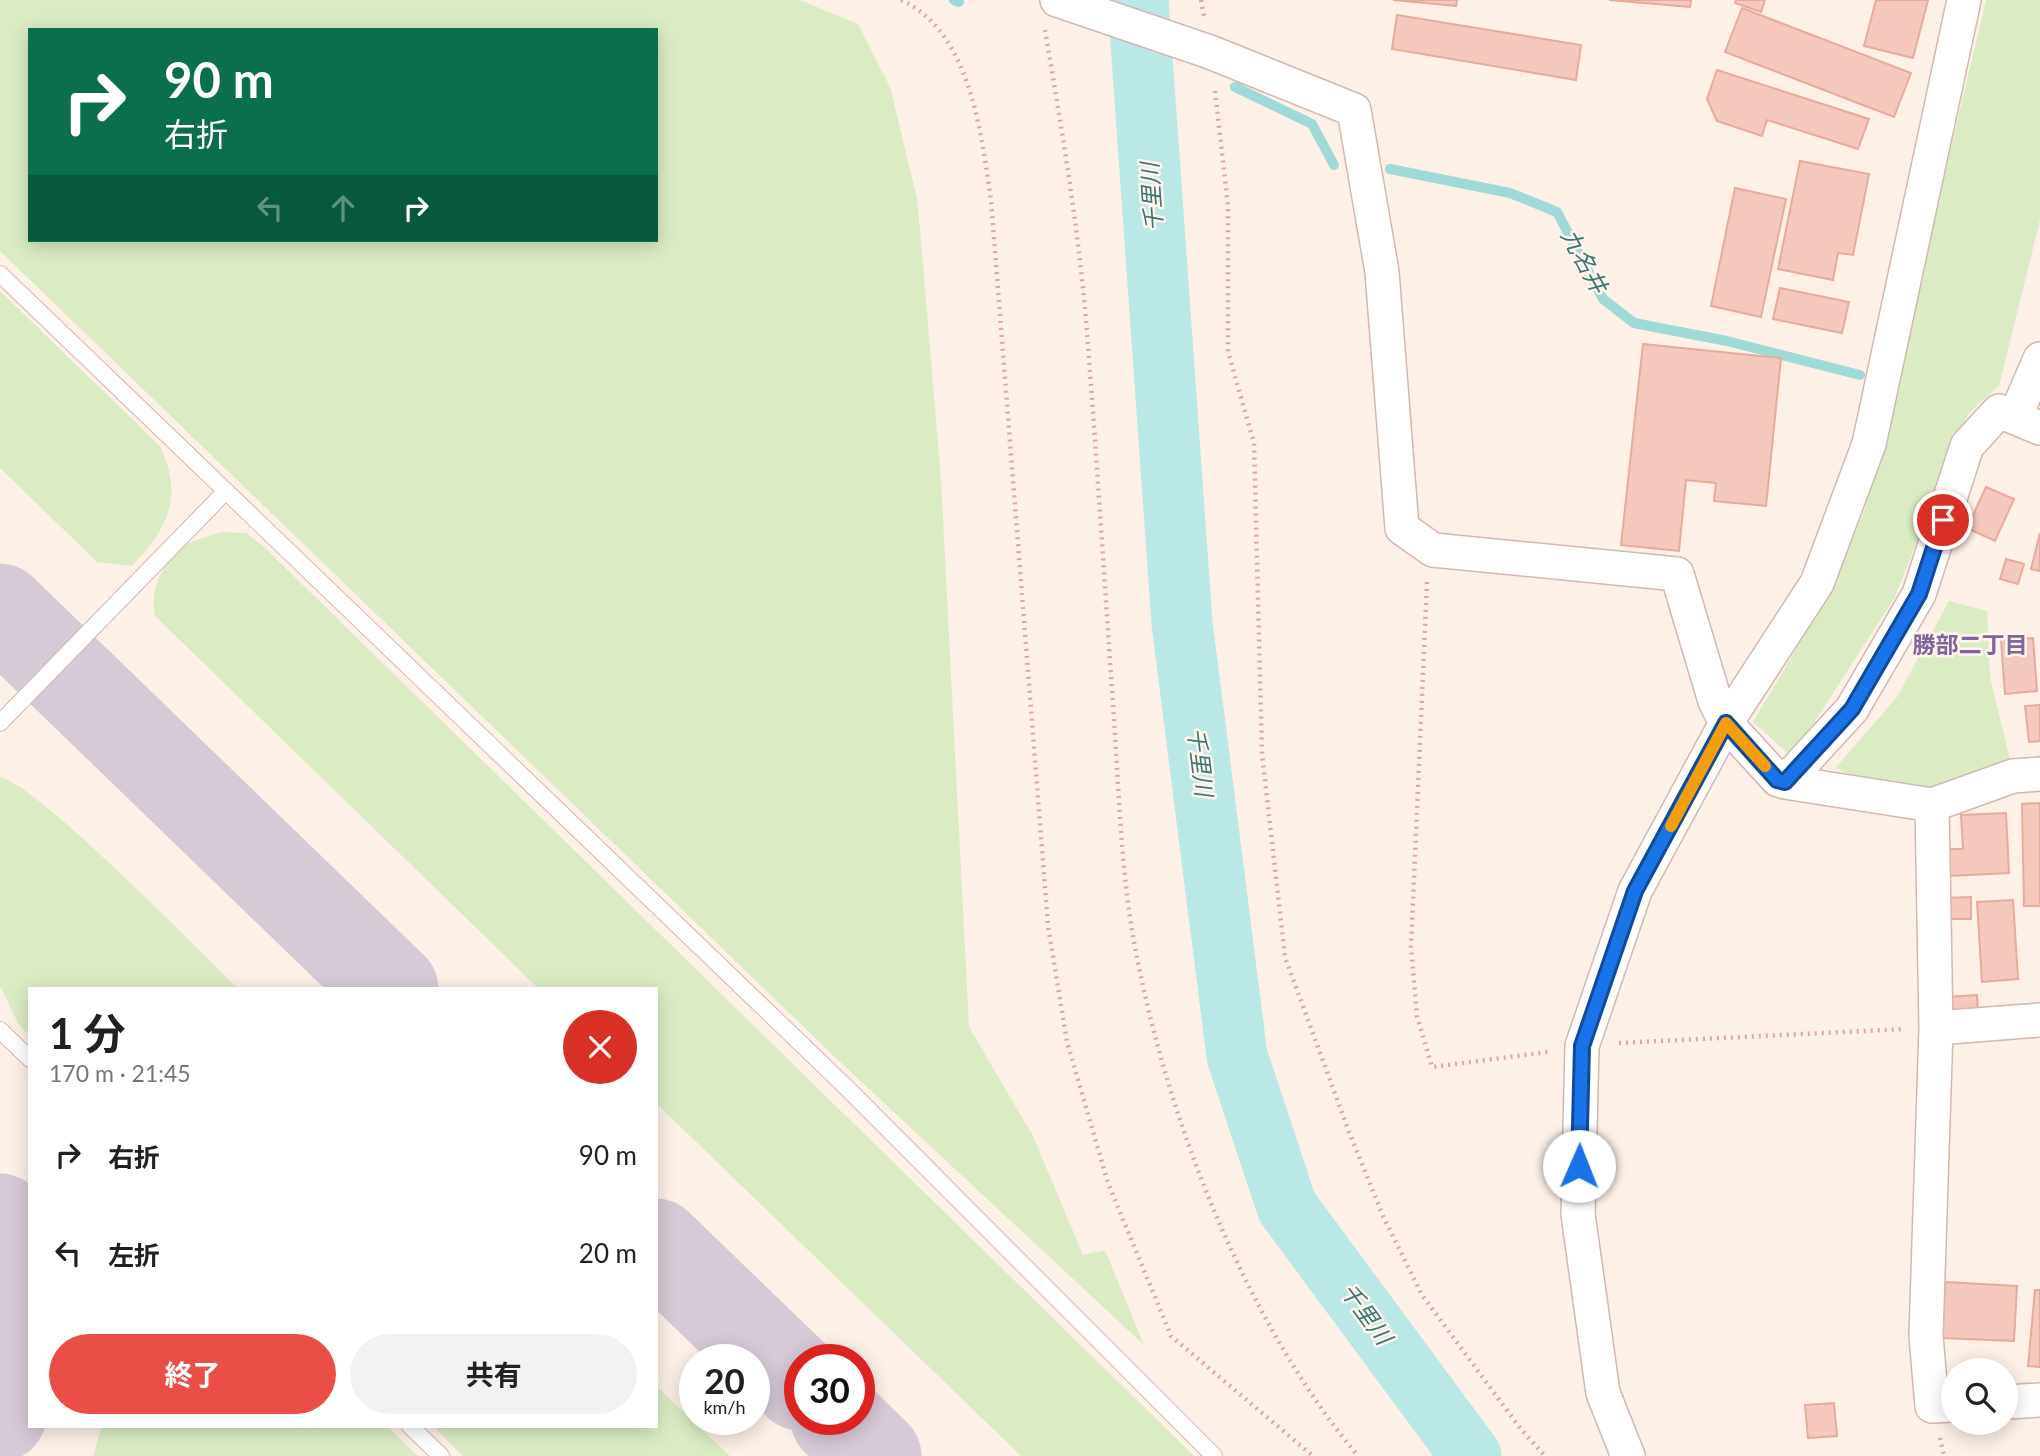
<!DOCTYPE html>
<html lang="ja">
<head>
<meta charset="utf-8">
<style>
	body { margin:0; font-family:Lato,"Noto Sans JP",sans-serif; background:#f2f2f2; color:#202124; height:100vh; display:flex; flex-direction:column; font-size:26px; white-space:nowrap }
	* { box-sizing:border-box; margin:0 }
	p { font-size:23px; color:#757577 }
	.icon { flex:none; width:38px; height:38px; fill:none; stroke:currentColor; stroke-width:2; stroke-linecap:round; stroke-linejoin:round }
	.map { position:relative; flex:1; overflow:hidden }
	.side { position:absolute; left:28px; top:987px; width:630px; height:441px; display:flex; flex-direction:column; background:#fff; border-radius:0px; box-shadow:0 4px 18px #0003 }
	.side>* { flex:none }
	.hud { position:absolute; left:28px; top:28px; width:630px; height:214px; border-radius:0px; box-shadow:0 4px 18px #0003; background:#0b6e4f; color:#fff; overflow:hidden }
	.buttons { position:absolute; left:1941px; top:1358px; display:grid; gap:14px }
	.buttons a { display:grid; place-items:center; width:77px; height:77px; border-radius:50%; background:#fff; box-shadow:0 4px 18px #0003; font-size:35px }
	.speed { position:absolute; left:679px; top:1344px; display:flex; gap:14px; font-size:35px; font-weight:700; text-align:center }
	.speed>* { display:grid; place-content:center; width:91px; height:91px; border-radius:50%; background:#fff; box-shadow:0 4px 18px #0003; line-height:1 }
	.speed small { font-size:18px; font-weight:400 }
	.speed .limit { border:10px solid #d22; background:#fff; color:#111 }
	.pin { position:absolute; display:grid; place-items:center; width:60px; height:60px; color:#fff; margin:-30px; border:4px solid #fff; border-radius:50%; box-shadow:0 2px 7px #0007 }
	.me { position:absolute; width:77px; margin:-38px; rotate:1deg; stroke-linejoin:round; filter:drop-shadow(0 0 5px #0008) }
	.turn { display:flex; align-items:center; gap:24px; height:147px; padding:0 21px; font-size:32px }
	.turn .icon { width:91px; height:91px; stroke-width:2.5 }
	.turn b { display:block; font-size:49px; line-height:60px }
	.lanes { display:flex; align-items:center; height:66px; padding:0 21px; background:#0003; justify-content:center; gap:35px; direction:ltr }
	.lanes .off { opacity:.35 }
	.round { display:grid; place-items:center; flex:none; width:74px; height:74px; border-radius:37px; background:#f2f2f2 }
	.headline { display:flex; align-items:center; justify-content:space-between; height:119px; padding:0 21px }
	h1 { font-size:42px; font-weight:700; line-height:52px }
	.cta { display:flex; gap:14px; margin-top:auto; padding:14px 21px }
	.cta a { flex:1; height:80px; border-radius:42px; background:#eb4d47; color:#fff; font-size:28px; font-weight:700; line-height:80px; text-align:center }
	.cta a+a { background:#f2f2f2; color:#202124 }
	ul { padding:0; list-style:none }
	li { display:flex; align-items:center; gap:21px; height:98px; padding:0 21px }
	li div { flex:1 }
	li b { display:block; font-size:26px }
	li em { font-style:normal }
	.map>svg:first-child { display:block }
	.green { fill:#dbecc4; fill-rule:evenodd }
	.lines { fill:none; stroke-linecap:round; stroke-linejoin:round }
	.stream { stroke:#9fdad8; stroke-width:10 }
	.river { stroke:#b9e8e6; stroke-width:61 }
	.taxiway { stroke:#d6cad7; stroke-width:93 }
	.building { fill:#f4c8bd; stroke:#e7ab9c; stroke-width:2 }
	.lane-casing { stroke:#d2b8ae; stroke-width:18 }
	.street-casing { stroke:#d2b8ae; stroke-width:36 }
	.path { stroke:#d9ab9f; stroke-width:4.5; stroke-dasharray:2 5; stroke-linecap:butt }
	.lane { stroke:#fff; stroke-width:16 }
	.street { stroke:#fff; stroke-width:33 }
	.route-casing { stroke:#114b97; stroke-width:18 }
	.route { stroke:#1a73e8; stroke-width:12 }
	.slow { stroke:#f59e0b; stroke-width:12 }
	.labels { text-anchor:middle; stroke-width:5; stroke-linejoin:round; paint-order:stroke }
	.water-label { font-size:23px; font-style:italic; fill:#397675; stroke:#fff5ed }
	.neighbourhood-label { font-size:23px; font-weight:bold; fill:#7f659b; stroke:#fff5ed }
</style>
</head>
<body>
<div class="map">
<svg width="2040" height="1456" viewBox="0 0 2040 1456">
	<rect width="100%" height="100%" fill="#fdf0e6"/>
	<!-- green -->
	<path class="green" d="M0,0H800L858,24L890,87L917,198L921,241L941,479L969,1027L1033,1136L1083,1255L1105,1250L1144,1345L838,1060L0,251ZM30,30H656V240H30Z
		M1986,0H2040V220L1999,386L1968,414L1895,597L1792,757L1753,722L1833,587L1866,506Z
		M0,291L160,446C184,497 168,528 132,566L97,562L0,468Z
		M222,532L246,533L264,547L1194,1456H1021L656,1103V989H539L155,616C150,590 161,566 182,548C191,540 210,536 222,532Z
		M1949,601L1987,611L1990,677L2011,764L1925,790L1855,779L1836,767L1897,697Z
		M0,777C37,784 200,952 239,989H30V1036L19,1025L0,986Z
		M656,1386L730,1456H463L433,1426H656Z
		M102,1426H387L418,1456H93Z"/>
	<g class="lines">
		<!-- stream -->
		<path class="stream" d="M954,0L959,2
			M1235,87L1312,124L1334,165
			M1390,169L1510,193L1557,212L1603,299L1634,323L1727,341L1860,375"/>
		<!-- river -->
		<path class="river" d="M1138,0L1182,623L1237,1056L1287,1207L1471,1456"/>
		<!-- taxiway -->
		<path class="taxiway" d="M0,610L392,989
			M0,1220C23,1279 22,1356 0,1415
			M656,1245L800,1384
			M837,1419L875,1456"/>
	</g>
	<!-- building -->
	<path class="building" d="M1393,0H1457L1456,6Z
		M1609,0H1691L1690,7Z
		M1736,0H1765L1761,12L1735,3Z
		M1876,0H1928L1913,58L1864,46Z
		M1742,8L1911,73L1894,117L1725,52Z
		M1397,15L1581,45L1576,80L1392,49Z
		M1717,70L1869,119L1858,149L1767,120L1762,136L1717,121L1707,99Z
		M1800,161L1869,174L1853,255L1838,253L1833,280L1778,269Z
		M1735,188L1786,199L1761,317L1711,306Z
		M1780,288L1849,302L1842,333L1773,319Z
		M1643,344L1781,358L1766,506L1714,501L1716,483L1686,480L1679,551L1621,545Z
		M1986,487L2014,499L1995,541L1967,528Z
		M2040,533V571L2031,569Z
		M2006,559L2024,564L2018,584L2000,579Z
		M2033,638L2037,691L2005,694L2001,640Z
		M2040,705V741L2029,742L2025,706Z
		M2040,803V906H2024L2022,804Z
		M2006,813L2009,873L1950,876L1949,849H1963L1961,815Z
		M1971,897V919H1944L1943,898Z
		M2013,900L2018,979L1982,982L1977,902Z
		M1977,995L1978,1016L1947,1018L1946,997Z
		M1945,1282L2017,1286L2014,1341L1942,1338Z
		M2035,1290H2040V1367L2028,1366Z
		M1834,1403L1837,1436L1808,1438L1805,1405Z"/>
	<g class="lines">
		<defs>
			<path id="lane" d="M0,274L848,1089L1214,1456
				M0,723L225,492
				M0,1030L30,1059
				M410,1426L441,1456"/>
			<path id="street" d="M1057,0L1210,52L1354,110L1382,272L1402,528L1433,550L1677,574L1715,701L1726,723L1635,891L1582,1046L1578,1214L1603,1393L1628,1456
				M1964,0L1869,444L1817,583L1726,723L1778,780L1785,782L1932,805L2013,776L2040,774
				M2015,417L2040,359
				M1785,782L1852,709L1919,594L1967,446L1999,411L2040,428
				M1932,805L1936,1028L1926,1336L1932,1406L1953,1405
				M1936,1028L2040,1020
				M2006,1402L2040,1400"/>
		</defs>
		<!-- lane casing -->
		<use href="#lane" class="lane-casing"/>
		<!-- street casing -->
		<use href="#street" class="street-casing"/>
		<!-- path -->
		<path class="path" d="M901,0C971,32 981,133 991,200L1048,926L1067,1042L1108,1183L1171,1336L1313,1456
			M1201,0L1204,16
			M1045,30C1062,130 1079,231 1087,332C1097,461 1105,590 1114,719C1119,793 1121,869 1134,942C1166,1116 1243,1318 1358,1456
			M1215,91L1228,206V352L1254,443L1262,754L1285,957L1349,1132L1383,1216L1422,1295L1520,1428L1545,1456
			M1427,582L1411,947L1417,1016L1432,1067L1548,1052
			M1619,1043L1904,1029
			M1940,1438L1944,1456"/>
		<!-- lane -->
		<use href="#lane" class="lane"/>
		<!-- street -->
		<use href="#street" class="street"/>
	</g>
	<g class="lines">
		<defs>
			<path id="route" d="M1579,1166L1582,1046L1635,891L1726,723L1777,780L1785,782L1852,709L1919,594L1943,520"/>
		</defs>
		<!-- route casing -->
		<use href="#route" class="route-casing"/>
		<!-- route -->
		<use href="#route" class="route"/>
		<!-- slow -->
		<path class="slow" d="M1671,826L1726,723L1765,766"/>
	</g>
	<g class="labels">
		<!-- water labels -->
		<g class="water-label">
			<text transform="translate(1152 197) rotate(-94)" y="8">千里川</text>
			<text transform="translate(1584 261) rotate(61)" y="8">九名井</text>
			<text transform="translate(1200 762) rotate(83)" y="8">千里川</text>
			<text transform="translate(1366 1314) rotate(54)" y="8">千里川</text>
		</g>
		<!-- neighbourhood labels -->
		<g class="neighbourhood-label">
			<text x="1970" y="653">勝部二丁目</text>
		</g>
	</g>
</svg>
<div class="buttons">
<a><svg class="icon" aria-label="search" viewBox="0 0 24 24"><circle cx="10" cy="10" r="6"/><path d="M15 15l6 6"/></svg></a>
</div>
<div class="speed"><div>20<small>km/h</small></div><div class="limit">30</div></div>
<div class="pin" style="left:1943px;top:520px;background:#d93025"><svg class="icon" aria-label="arrive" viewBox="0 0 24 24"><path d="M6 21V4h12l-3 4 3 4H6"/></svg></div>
<svg class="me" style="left:1579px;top:1166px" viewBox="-20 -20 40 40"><circle r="19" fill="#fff"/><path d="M0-13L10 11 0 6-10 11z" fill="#1a73e8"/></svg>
<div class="hud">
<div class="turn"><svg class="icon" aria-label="right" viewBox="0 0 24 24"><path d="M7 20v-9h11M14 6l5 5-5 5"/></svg><div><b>90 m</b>右折</div></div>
<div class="lanes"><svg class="icon off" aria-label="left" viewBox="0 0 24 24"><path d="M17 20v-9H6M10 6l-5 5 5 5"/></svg><svg class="icon off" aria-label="ahead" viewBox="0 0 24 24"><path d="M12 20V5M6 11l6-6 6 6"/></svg><svg class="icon" aria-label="right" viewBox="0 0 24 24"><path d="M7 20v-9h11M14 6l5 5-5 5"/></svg></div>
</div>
<section class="side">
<div class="headline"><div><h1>1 分</h1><p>170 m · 21:45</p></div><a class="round" style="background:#d93025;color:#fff"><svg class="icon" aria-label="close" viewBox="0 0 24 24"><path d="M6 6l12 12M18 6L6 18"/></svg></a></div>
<ul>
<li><svg class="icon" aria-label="right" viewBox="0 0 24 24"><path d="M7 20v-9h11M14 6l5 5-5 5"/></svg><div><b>右折</b></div><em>90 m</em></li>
<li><svg class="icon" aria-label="left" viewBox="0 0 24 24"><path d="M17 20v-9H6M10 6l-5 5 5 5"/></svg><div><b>左折</b></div><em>20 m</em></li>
</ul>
<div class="cta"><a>終了</a><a>共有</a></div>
</section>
</div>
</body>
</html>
